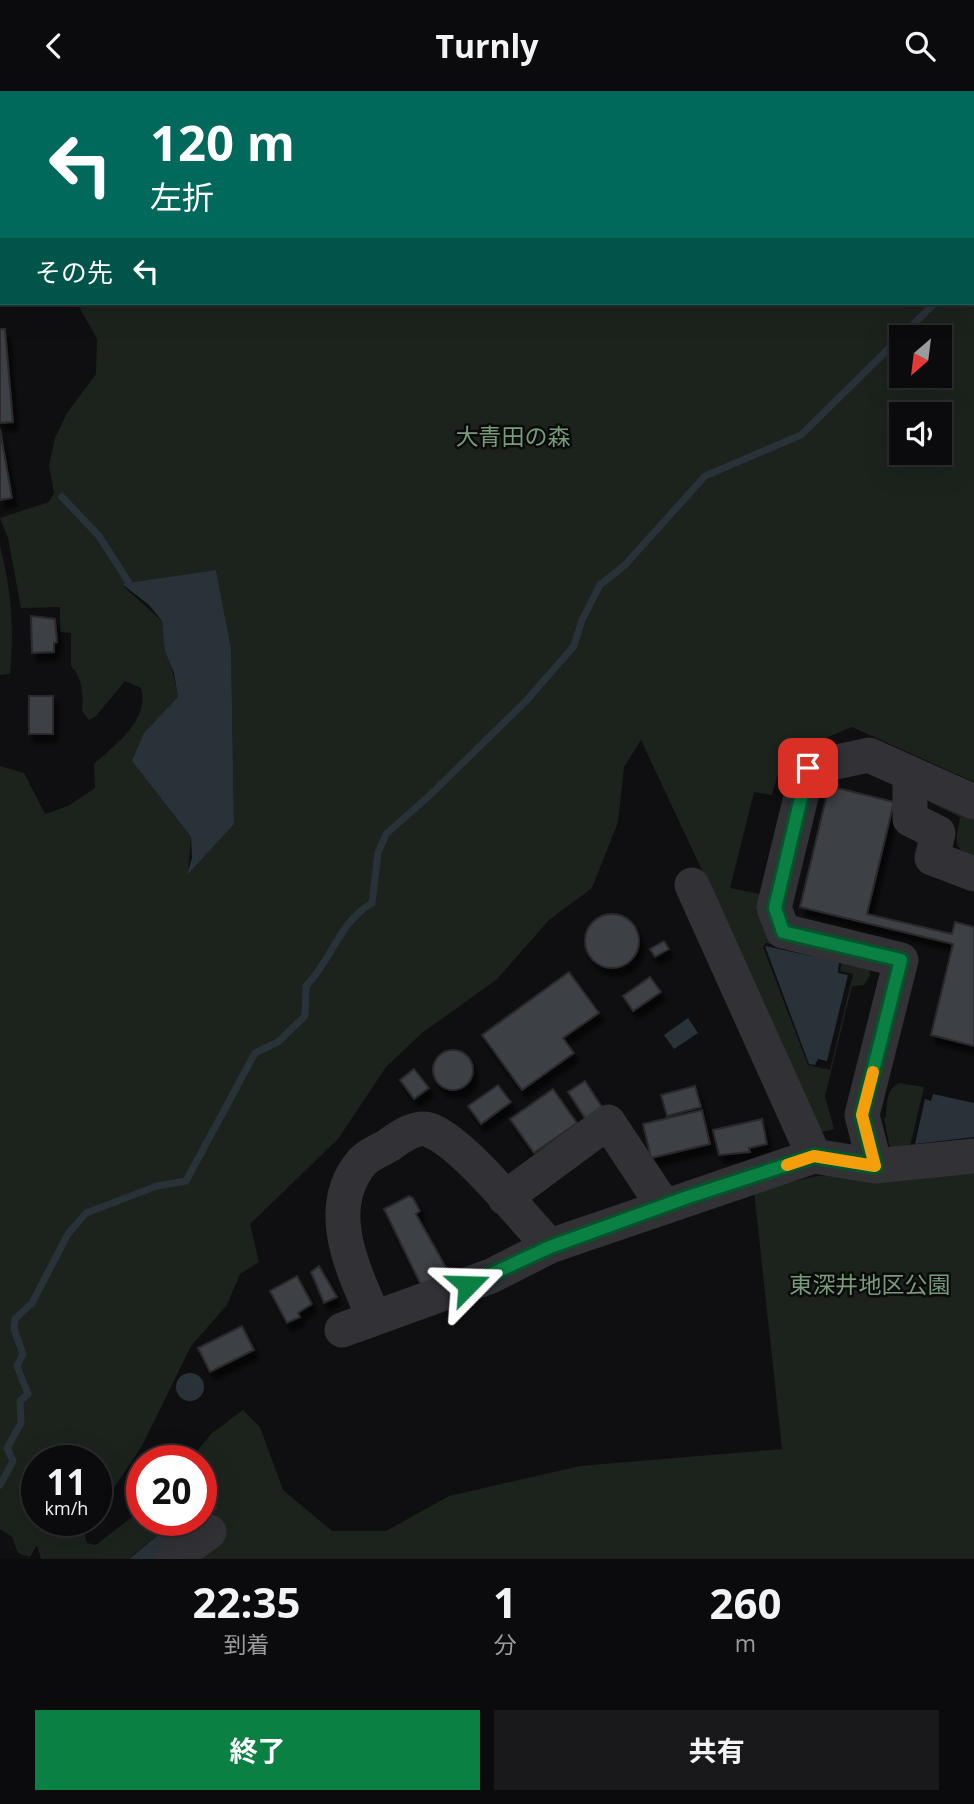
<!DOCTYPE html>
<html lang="ja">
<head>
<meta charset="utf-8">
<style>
	body { margin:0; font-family:"Open Sans","Noto Sans JP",sans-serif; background:#19191b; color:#f1f3f6; height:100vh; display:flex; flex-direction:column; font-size:26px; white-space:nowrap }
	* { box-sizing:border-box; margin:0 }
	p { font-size:23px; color:#9a9b9d }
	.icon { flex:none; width:38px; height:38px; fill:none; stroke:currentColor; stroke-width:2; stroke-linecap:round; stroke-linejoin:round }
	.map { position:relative; height:1468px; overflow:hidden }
	.side { display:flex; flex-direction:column; background:#0b0b0d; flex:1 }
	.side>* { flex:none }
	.guide { position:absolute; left:0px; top:0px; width:975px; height:214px; box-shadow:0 7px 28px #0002,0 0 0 2px #2b2b2e; background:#00695c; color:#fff; overflow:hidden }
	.needle { width:46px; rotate:208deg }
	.fabs { position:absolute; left:889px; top:234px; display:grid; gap:14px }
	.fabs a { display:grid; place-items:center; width:63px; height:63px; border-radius:0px; background:#0b0b0d; box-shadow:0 7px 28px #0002,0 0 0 2px #2b2b2e; font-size:35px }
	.speed { position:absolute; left:21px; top:1354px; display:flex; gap:14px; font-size:35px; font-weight:700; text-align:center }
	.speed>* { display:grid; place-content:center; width:91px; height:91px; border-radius:50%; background:#0b0b0d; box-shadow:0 7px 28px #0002,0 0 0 2px #2b2b2e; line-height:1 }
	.speed small { font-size:18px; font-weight:400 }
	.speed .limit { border:10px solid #d22; background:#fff; color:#111 }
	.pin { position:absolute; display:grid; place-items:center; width:60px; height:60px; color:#fff; margin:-30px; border-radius:14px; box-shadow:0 4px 10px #0006 }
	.me { position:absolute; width:77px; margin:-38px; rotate:68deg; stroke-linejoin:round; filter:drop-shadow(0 0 5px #0008) }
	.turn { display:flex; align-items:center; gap:24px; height:147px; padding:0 35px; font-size:32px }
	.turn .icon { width:91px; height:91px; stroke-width:2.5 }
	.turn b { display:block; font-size:49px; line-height:60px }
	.then { display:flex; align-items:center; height:66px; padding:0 35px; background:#0003; gap:14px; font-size:26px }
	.eta { display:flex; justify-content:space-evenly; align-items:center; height:119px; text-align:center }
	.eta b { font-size:42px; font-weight:700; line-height:49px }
	.button { display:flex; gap:14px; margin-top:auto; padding:14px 35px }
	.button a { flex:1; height:80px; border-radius:0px; background:#0b8043; color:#fff; font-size:28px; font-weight:700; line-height:80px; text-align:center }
	.button a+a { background:#19191b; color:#f1f3f6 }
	header { display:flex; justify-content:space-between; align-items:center; height:91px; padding:0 35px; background:#0b0b0d; font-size:32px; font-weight:700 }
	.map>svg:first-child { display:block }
	.green { fill:#1c231d; fill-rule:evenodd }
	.water { fill:#2a3239 }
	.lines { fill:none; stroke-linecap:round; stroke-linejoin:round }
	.stream { stroke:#2a3239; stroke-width:7 }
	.building { fill:#3e3f44; stroke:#2a292d; stroke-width:2; filter:url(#shadow) }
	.minor { stroke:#313136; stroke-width:35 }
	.route-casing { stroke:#07532c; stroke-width:18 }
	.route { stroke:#0b8043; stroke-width:12 }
	.slow { stroke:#f59e0b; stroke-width:12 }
	.labels { text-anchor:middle; stroke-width:5; stroke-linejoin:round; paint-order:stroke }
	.park-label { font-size:23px; fill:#789c7b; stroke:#0b0b0c }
</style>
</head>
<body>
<header><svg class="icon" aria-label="back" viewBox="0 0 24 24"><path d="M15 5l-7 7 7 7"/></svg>Turnly<svg class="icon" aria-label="search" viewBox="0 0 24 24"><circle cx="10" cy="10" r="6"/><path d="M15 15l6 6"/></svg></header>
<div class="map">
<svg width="974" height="1468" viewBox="0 0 974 1468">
	<defs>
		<filter id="shadow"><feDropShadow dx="4.5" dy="8" stdDeviation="2" flood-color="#0009"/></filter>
	</defs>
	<rect width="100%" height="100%" fill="#0f0f11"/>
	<!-- green -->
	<path class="green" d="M0,0H974V691L852,636L783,665L772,704L754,701L730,797L760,803L756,820L776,849L869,878L870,884L864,894L852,895L825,1005L834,1038L818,1042L766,916L641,649L624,676L618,731L592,797L549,829L496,889L422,942L386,976L338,1048L250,1133L259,1171L240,1183L227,1214L191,1255L142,1355L96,1424V1370H37V1430H92L84,1441L87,1452L96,1454L142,1418V1430H175L128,1468H41L37,1454L30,1466L18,1462L12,1446L0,1438V675L24,682L45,723L68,715L95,697L94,673C116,653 150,629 141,597L125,590L95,626L89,629L82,620C84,605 82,586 71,575V542L60,541V516L21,517L8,447L0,427L49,411L54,402L49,375L55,347L67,322L96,283L97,248L77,212H973V2H2V50ZM901,247H940V285H901ZM901,324H940V362H901ZM216,479L231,557L234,732L188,782L191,746L132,670L178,606C174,580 164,557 162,530L122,494ZM766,852L842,870L840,880L853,883L830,979L808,974L763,856Z
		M0,456C12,499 14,539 10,583L0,584Z
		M934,709L974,726V764C949,761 958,744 960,726L929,711Z
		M899,992L924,996L910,1055L890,1058L884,1027L886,1026C887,1012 886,999 899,992Z
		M974,1080V1468H188L208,1425L218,1417L207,1403L201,1408V1370H189L212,1342L243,1319L260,1336L283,1399L332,1440H386L449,1405L580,1375L782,1358L754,1100L816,1085Z"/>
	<!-- water -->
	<path class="water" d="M216,479L231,557L234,733L187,784L192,767L191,746L132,670L144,642L178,606L174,582L165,560L162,530L149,514L122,493Z
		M765,855L839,871L838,882L848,884L827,970L818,968L815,974L809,973Z
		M688,927L698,942L674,958L664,944Z
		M933,1003L974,1012V1046L915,1053L925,1008L931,1010Z
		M176 1296a14 14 0 1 1 28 0a14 14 0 1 1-28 0Z
		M207,1403L218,1417L154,1468H129L175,1430H201V1408Z"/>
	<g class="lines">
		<!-- stream -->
		<path class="stream" d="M973,173L974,172
			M62,406L99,445L129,492
			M0,1394L13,1370L7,1357L21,1332L20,1310L28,1303L17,1275L23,1263L14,1238L15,1228L32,1212L68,1143L86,1122L157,1095L186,1090L255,962L278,951L305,925L306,895C332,869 338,832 372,812L378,762L386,743L429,705L526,610L574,555L582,529L600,494L625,474L705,385L801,344L935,212"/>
	</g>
	<!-- building -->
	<path class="building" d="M0,238H5L13,331L0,332Z
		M0,338L12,407L0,409Z
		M31,525L55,528L57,551L54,552V561L32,562Z
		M29,605H53V643H29Z
		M829,695L894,711L867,823L952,843L955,831L974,836V955L931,944L953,853L800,816Z
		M585 850a27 27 0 1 1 54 0a27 27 0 1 1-54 0Z
		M664,850L669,858L655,866L650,858Z
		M569,881L599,922L563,947L574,962L522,999L482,944Z
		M650,886L661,901L633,920L623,905Z
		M433 979a20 20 0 1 1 40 0a20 20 0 1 1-40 0Z
		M414,978L429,997L414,1008L400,989Z
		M585,990L604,1019L587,1030L568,1001Z
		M498,994L511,1011L481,1033L468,1015Z
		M695,995L701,1016L667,1025L661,1004Z
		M553,998L577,1032L534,1062L510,1028Z
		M702,1019L710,1053L651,1067L643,1033Z
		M762,1028L767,1053L749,1057L750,1061L719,1064L713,1039Z
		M409,1105L413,1107L420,1120L416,1123L452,1187L425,1202L384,1118Z
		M319,1175L337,1206L324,1212L311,1181Z
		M297,1185L312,1213L298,1222L300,1226L287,1232L270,1200Z
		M242,1235L254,1259L210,1281L198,1257Z"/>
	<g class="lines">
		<!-- minor -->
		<path class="minor" d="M910,683V728L938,742L932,767L974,783
			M692,794L814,1065
			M875,1075L862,1024L901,869L783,840L774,817L808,677L869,664L974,711
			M505,1107L608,1031L663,1114
			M374,1227C354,1180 322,1118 362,1071C368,1064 381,1059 389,1054C400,1046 418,1033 432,1040C467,1056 521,1125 550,1155
			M342,1239L491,1185L550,1155L814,1065L875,1075L974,1065
			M172,1468L209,1441"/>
	</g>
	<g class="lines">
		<defs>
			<path id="route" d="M468,1194L550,1156L685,1107L814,1065L875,1075L862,1024L901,869L783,841L775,817L808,677"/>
		</defs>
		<!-- route casing -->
		<use href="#route" class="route-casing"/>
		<!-- route -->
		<use href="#route" class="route"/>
		<!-- slow -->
		<path class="slow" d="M787,1074L814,1065L875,1075L862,1024L873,981"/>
	</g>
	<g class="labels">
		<!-- park labels -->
		<g class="park-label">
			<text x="513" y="354">大青田の森</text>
			<text x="870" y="1202">東深井地区公園</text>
		</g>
	</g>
</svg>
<div class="fabs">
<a><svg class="needle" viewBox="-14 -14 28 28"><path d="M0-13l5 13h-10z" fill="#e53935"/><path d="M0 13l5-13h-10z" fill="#9a9b9d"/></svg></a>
<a><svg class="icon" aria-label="sound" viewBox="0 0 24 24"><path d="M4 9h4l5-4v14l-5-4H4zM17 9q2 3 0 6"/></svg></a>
</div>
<div class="speed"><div>11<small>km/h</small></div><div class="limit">20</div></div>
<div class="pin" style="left:808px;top:677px;background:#d93025"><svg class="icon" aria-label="arrive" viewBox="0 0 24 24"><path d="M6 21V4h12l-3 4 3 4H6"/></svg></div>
<svg class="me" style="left:468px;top:1194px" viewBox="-20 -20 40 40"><path d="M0-17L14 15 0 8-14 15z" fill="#0b8043" stroke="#fff" stroke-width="4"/></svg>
<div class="guide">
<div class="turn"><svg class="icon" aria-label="left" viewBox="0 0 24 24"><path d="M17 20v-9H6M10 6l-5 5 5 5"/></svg><div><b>120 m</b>左折</div></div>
<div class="then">その先<svg class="icon" aria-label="left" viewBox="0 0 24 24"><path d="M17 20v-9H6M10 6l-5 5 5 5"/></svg></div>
</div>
</div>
<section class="side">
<div class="eta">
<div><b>22:35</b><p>到着</p></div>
<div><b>1</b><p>分</p></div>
<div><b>260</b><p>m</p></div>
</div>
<div class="button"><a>終了</a><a>共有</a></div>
</section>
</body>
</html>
